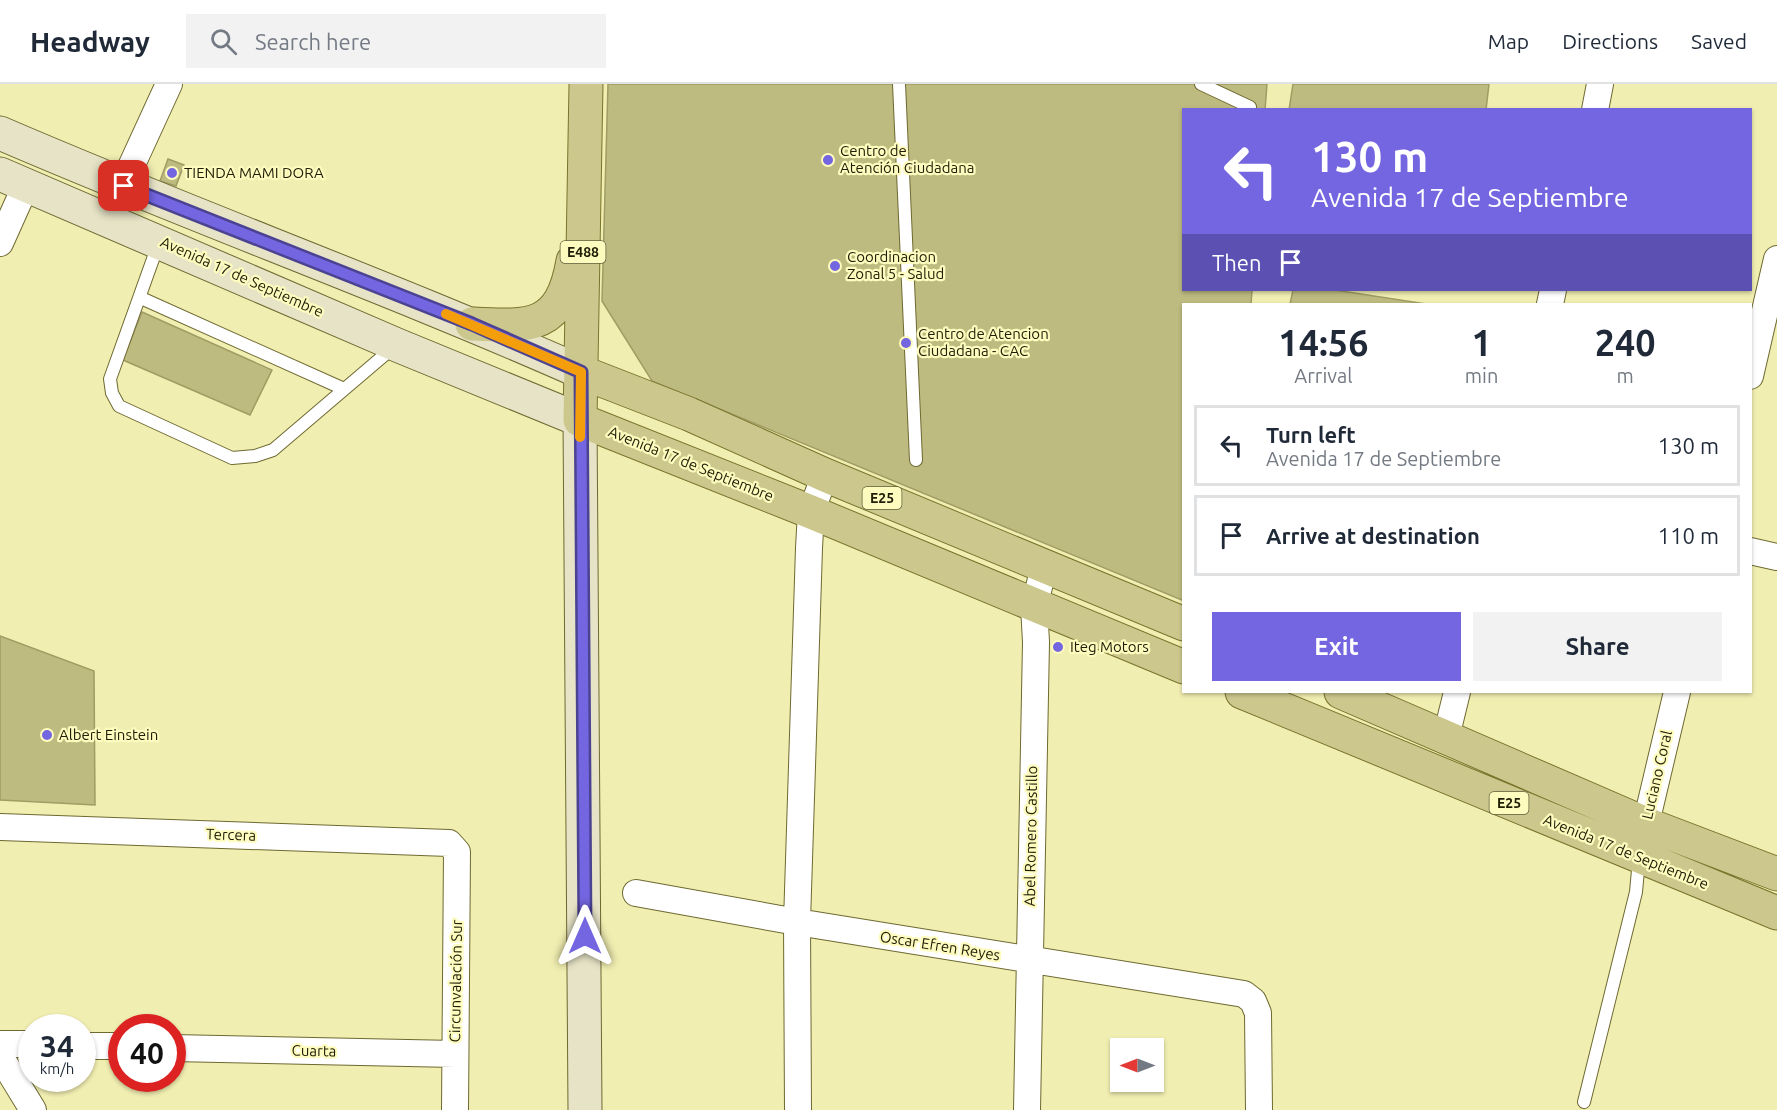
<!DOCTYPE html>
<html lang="en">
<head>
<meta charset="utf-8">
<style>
	body { margin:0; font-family:Ubuntu,sans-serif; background:#f2f2f3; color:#1f2937; height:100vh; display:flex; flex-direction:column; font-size:22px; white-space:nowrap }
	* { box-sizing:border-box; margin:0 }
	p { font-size:20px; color:#747a83 }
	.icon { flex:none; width:33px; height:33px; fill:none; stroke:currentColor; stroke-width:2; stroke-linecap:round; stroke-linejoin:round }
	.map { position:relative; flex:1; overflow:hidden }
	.side { position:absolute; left:1182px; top:219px; width:570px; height:390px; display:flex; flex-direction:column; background:#fff; border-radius:0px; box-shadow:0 2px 4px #0004 }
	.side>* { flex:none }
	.guide { position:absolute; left:1182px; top:24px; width:570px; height:183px; border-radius:0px; box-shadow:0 2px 4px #0004; background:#7465e0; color:#fff; overflow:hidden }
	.needle { width:39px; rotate:270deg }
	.buttons { position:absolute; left:1110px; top:954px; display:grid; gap:12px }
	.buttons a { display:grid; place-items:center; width:54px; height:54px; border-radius:0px; background:#fff; box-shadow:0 2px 4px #0004; font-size:30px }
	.speed { position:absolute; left:18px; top:930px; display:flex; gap:12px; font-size:30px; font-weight:700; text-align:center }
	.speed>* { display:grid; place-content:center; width:78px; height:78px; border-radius:50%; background:#fff; box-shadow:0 2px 4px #0004; line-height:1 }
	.speed small { font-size:15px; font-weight:400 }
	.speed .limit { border:9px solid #d22; background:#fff; color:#111 }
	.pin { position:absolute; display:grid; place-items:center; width:51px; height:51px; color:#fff; margin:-26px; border-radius:12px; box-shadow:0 3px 9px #0006 }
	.me { position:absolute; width:66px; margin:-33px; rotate:0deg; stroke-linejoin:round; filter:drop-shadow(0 0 4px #0008) }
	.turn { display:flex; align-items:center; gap:21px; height:126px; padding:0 30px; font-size:27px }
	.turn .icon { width:78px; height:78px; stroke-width:2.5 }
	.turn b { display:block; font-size:42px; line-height:51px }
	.then { display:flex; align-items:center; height:57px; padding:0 30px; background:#0003; gap:12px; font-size:22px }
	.eta { display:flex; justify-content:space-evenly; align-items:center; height:102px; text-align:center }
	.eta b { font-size:36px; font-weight:600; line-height:42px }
	.button { display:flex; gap:12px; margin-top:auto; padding:12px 30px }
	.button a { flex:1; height:69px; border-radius:0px; background:#7465e0; color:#fff; font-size:24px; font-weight:600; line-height:69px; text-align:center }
	.button a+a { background:#f2f2f3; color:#1f2937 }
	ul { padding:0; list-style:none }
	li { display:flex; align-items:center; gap:18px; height:81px; margin:0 12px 9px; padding:0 18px; border:3px solid #e0e1e3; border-radius:0px }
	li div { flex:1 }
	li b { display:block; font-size:22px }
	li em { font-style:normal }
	header { display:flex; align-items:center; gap:36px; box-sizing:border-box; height:84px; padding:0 30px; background:#fff; border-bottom:2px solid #e0e1e3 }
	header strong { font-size:28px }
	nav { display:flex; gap:33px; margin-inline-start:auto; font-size:21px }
	.search { width:420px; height:54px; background:#f2f2f3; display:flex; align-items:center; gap:15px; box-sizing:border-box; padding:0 21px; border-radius:0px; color:#747a83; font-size:22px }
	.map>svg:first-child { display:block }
	.building { fill:#bebb80; stroke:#a09c63; stroke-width:1.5 }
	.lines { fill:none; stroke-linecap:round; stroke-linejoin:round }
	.lane-casing { stroke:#6e6931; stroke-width:14 }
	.street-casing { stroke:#6e6931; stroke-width:28 }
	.secondary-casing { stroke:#6e6931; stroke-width:35 }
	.primary-casing { stroke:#79742c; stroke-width:35 }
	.lane { stroke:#fff; stroke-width:12 }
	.street { stroke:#fff; stroke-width:26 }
	.secondary { stroke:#e6e3c6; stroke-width:33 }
	.primary { stroke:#ccc88d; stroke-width:33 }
	.route-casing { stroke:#4b4292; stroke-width:15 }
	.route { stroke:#7465e0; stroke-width:10 }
	.slow { stroke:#f59e0b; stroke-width:10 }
	.poi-dot { fill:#7465e0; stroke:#fefbbe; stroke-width:2 }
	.labels { text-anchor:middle; stroke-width:4.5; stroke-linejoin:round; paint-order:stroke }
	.shield { fill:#fefbbe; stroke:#62603d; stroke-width:1.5 }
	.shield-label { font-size:14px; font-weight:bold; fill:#1f1d06 }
	.poi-label { font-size:15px; fill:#1f1d06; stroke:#fefbbe; text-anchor:start }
	.street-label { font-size:15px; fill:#1f1d06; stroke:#fefbbe }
</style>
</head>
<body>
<header>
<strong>Headway</strong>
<div class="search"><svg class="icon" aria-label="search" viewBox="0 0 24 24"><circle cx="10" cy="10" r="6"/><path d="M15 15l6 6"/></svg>Search here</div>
<nav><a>Map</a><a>Directions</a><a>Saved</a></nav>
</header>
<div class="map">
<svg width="1777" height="1026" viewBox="0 0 1777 1026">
	<rect width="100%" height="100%" fill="#f1eeb1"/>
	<!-- building -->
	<path class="building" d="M608,0H1267L1265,26H1184V206H1252L1251,220H1184V517L652,297L602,217Z
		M1293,0H1489L1486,26H1289Z
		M168,75L184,81L176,102L160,97Z
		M1293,206H1335L1426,220H1290Z
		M142,228L272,286L250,331L123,276Z
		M0,552L94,587L95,721L0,716Z"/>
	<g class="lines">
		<defs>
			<path id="lane" d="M899,0L916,376
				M1201,0L1250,23
				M158,161L110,295L112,309L119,322L232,374L255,372L273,366L395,262
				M141,214L344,305
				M1584,1018L1636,808L1639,775"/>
			<path id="street" d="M1595,26L1600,0
				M107,135L169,0
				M0,159L26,101
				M1550,220L1553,206
				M1750,292L1777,175
				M1750,467L1777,473
				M1446,653L1457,608
				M0,743L449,759L457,768L455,1026
				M1642,756L1677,608
				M636,809L797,838L1244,910L1253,917L1258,929L1259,1026
				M0,960H32
				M82,962H122
				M172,964L455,970
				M0,972L33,1026
				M798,1026L797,838L809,464L811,428L825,391
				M1027,1026L1036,558L1034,522L1045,480"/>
			<path id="secondary" d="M0,49C192,132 389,203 581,288
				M0,90L397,261L580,336L585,1026"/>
			<path id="primary" d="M586,0L580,336L811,428L1184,583
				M472,240C531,243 561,245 573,177
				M581,288L689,330L825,391L1184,540
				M1242,608L1777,829
				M1341,608L1646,740L1777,790"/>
		</defs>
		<!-- lane casing -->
		<use href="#lane" class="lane-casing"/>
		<!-- street casing -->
		<use href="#street" class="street-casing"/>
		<!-- secondary casing -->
		<use href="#secondary" class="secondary-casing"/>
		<!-- primary casing -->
		<use href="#primary" class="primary-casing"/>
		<!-- lane -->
		<use href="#lane" class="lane"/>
		<!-- street -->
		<use href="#street" class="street"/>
		<!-- secondary -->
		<use href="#secondary" class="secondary"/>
		<!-- primary -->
		<use href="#primary" class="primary"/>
	</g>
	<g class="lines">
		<defs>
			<path id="route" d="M124,102L472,240L581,288L585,852"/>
		</defs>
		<!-- route casing -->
		<use href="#route" class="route-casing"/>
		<!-- route -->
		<use href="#route" class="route"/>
		<!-- slow -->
		<path class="slow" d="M446,230L581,288L580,353"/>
	</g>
	<!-- markers -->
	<g class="poi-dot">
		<circle cx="828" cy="76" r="6"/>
		<circle cx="172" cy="89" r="6"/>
		<circle cx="835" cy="182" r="6"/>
		<circle cx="906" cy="259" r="6"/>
		<circle cx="1058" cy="563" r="6"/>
		<circle cx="47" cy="651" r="6"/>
	</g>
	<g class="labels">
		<!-- shield labels -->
		<g class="shield">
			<rect x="560.5" y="157" width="45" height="22" rx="4.5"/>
			<rect x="862.5" y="403" width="39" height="22" rx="4.5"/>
			<rect x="1489.5" y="708" width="39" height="22" rx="4.5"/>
		</g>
		<g class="shield-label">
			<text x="583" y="173">E488</text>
			<text x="882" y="419">E25</text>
			<text x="1509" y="724">E25</text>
		</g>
		<!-- poi labels -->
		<g class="poi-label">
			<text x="840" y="72">Centro de<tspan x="840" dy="17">Atención Ciudadana</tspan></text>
			<text x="184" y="94">TIENDA MAMI DORA</text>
			<text x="847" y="178">Coordinacion<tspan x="847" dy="17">Zonal 5 - Salud</tspan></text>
			<text x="918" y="255">Centro de Atencion<tspan x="918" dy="17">Ciudadana - CAC</tspan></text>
			<text x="1070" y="568">Iteg Motors</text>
			<text x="59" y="656">Albert Einstein</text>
		</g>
		<!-- street labels -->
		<g class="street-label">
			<text transform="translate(242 193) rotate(24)" y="5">Avenida 17 de Septiembre</text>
			<text transform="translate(691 380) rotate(22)" y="5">Avenida 17 de Septiembre</text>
			<text transform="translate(1657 691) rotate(-77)" y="5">Luciano Coral</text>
			<text transform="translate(231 751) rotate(2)" y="5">Tercera</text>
			<text transform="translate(1031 752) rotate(-89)" y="5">Abel Romero Castillo</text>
			<text transform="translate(1626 768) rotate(22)" y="5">Avenida 17 de Septiembre</text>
			<text transform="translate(940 862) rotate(9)" y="5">Oscar Efren Reyes</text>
			<text transform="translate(456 897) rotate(-89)" y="5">Circunvalación Sur</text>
			<text transform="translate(314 967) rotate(1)" y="5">Cuarta</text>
		</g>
	</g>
</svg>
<div class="buttons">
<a><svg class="needle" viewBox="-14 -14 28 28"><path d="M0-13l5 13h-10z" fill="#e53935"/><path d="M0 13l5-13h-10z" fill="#747a83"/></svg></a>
</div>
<div class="speed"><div>34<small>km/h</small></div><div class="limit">40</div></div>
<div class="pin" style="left:124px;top:102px;background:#d93025"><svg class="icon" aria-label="arrive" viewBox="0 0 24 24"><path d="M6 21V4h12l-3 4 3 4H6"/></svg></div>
<svg class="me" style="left:585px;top:852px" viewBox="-20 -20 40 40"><path d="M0-17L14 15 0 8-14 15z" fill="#7465e0" stroke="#fff" stroke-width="4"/></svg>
<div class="guide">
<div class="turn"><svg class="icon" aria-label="left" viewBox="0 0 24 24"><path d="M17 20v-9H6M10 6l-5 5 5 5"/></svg><div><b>130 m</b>Avenida 17 de Septiembre</div></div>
<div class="then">Then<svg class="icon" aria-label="arrive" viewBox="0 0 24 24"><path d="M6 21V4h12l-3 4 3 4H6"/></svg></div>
</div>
<section class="side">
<div class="eta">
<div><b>14:56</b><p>Arrival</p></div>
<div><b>1</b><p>min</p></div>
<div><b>240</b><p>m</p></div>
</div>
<ul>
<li><svg class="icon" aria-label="left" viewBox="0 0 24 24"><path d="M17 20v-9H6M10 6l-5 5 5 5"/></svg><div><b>Turn left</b><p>Avenida 17 de Septiembre</p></div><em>130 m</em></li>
<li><svg class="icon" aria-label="arrive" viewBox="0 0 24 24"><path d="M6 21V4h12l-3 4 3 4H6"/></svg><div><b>Arrive at destination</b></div><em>110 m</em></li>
</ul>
<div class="button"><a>Exit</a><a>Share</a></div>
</section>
</div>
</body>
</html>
